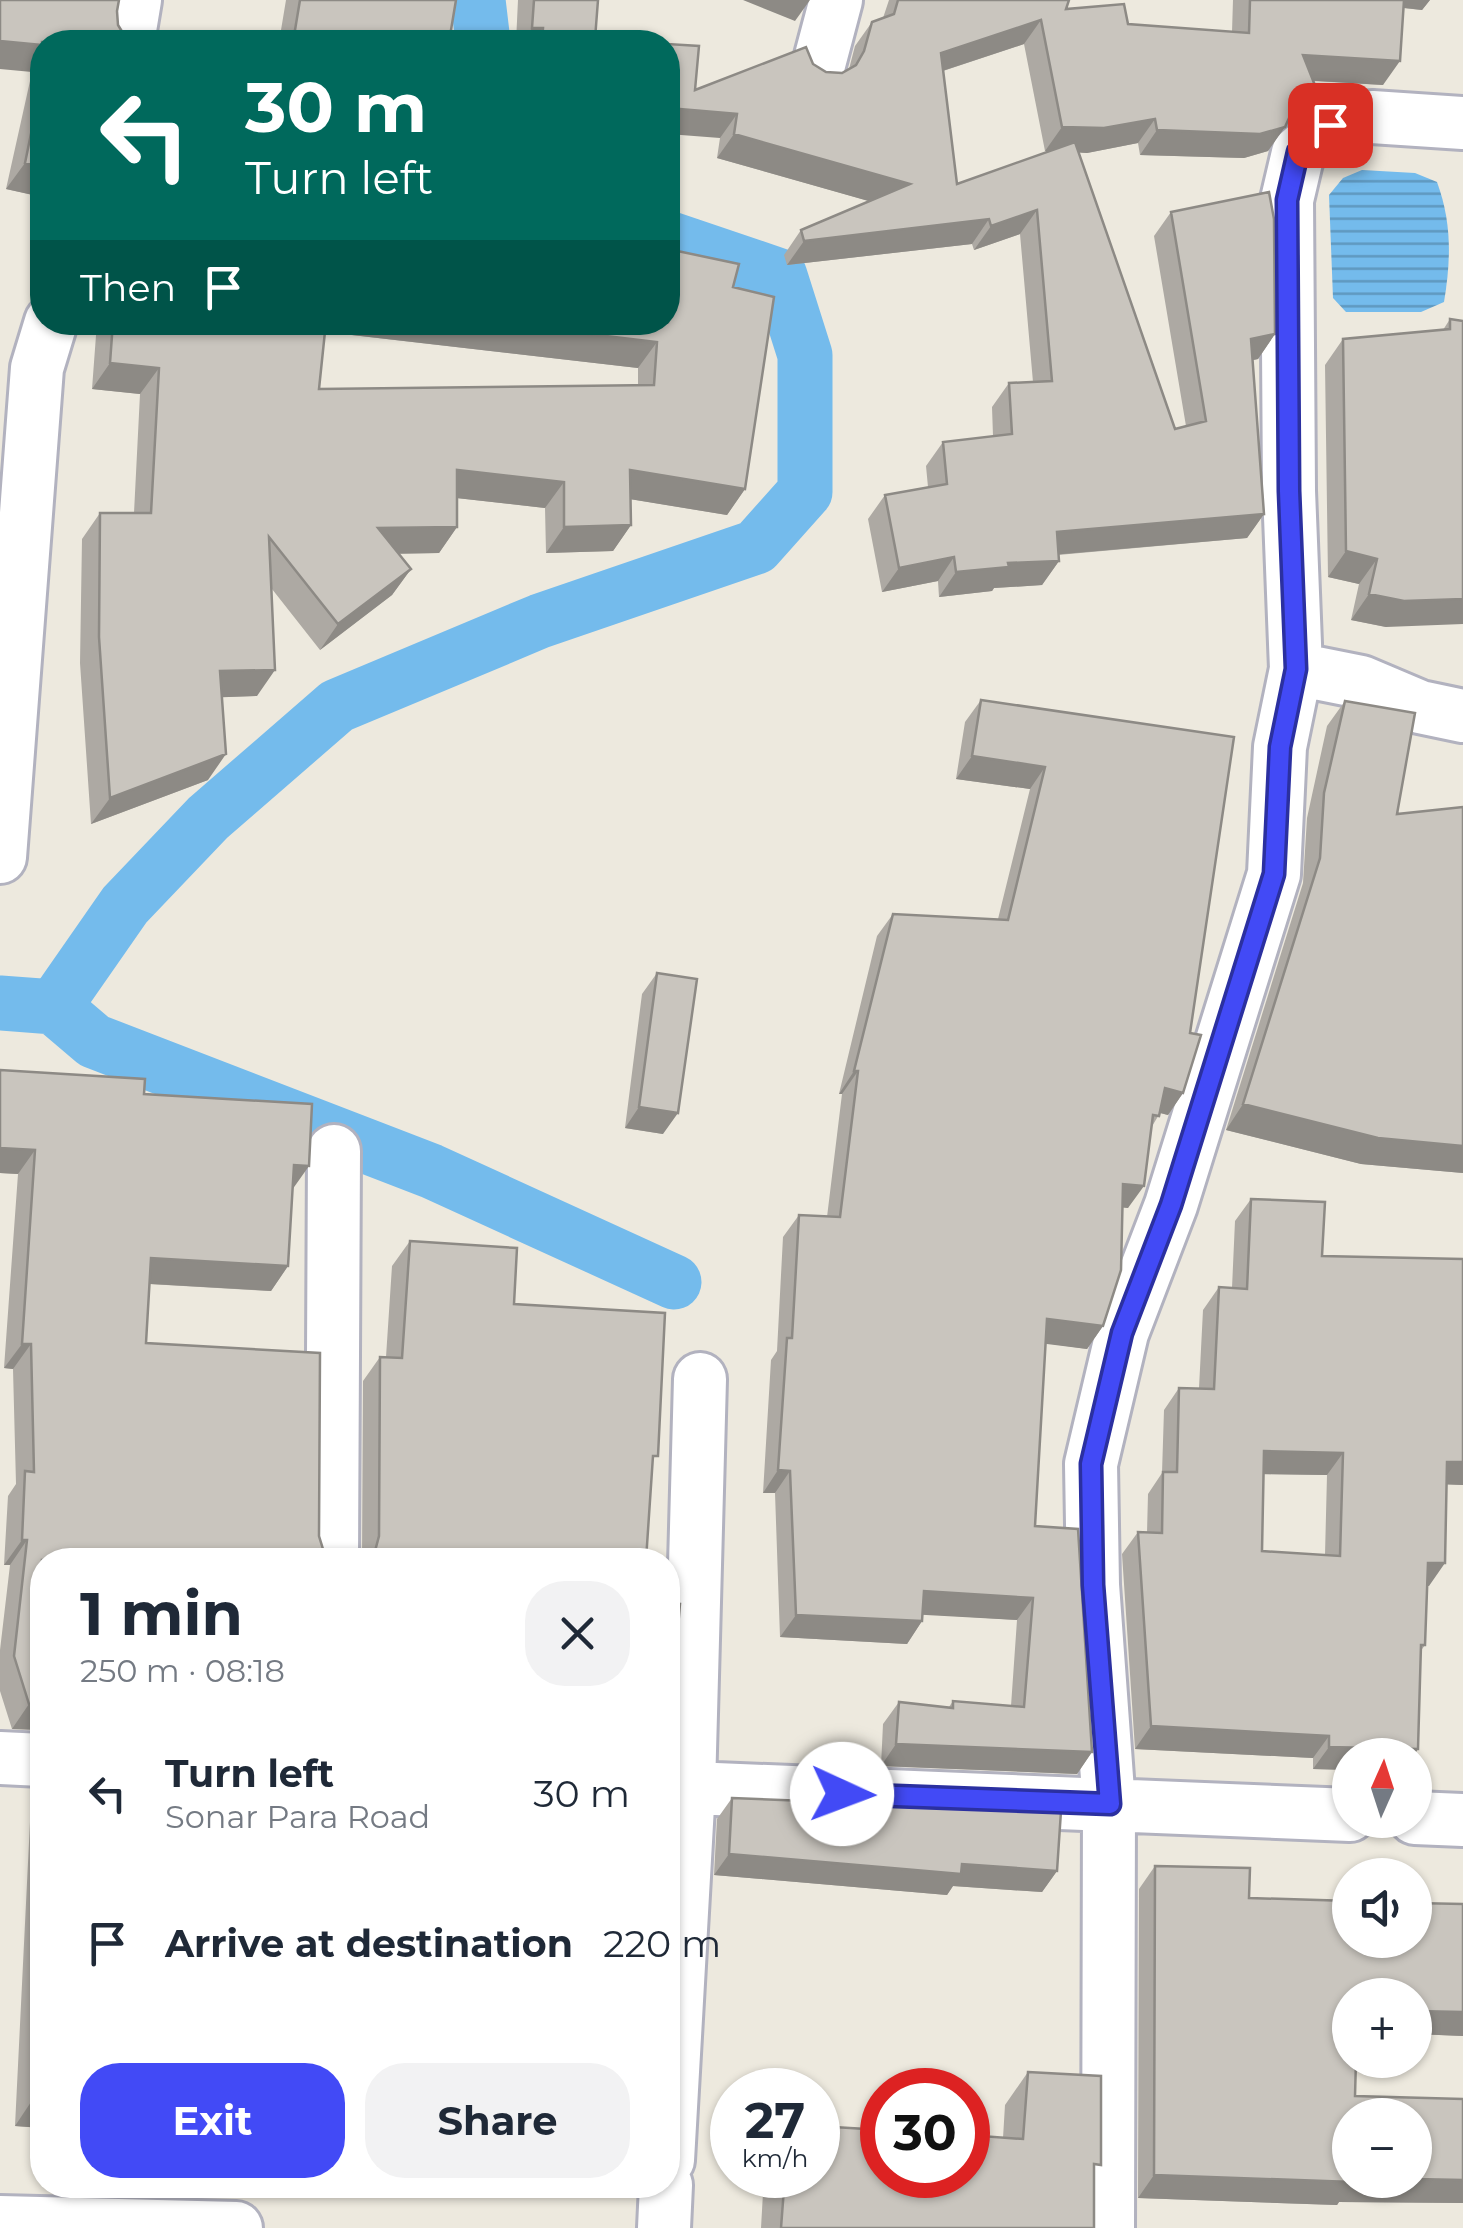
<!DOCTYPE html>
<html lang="en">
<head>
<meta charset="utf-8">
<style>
	body { margin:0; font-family:Montserrat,sans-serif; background:#f2f2f3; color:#1f2937; height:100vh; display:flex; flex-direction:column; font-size:38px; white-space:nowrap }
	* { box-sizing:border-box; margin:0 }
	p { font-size:32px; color:#747a83 }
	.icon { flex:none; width:55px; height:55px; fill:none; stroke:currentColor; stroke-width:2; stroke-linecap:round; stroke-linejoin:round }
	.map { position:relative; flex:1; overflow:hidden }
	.drawer { position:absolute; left:30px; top:1548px; width:650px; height:650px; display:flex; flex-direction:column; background:#fff; border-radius:40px; box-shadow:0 2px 8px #0004 }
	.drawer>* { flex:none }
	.top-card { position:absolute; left:30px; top:30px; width:650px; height:305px; border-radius:40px; box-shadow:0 2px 8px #0004; background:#00695c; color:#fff; overflow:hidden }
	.needle { width:65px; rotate:3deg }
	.buttons { position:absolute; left:1332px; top:1738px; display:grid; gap:20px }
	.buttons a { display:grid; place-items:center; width:100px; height:100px; border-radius:50%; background:#fff; box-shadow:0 2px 8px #0004; font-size:50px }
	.speed { position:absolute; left:710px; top:2068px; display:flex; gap:20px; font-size:50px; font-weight:700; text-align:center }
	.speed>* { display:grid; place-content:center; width:130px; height:130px; border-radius:50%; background:#fff; box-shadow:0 2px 8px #0004; line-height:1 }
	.speed small { font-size:25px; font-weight:400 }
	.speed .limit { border:15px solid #d22; background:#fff; color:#111 }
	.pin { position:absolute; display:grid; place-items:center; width:85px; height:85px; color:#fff; margin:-42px; border-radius:20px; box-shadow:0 5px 15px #0006 }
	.me { position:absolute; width:110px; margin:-55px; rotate:92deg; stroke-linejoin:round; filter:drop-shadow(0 0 8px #0008) }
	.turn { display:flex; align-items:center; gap:35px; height:210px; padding:0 50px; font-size:45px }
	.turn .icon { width:130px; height:130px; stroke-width:2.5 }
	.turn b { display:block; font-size:70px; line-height:85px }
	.then { display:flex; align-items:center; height:95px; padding:0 50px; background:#0003; gap:20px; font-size:38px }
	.round { display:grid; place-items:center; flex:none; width:105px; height:105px; border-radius:40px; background:#f2f2f3 }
	.headline { display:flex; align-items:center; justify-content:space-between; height:170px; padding:0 50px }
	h1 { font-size:60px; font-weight:700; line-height:75px }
	.primary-button { display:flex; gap:20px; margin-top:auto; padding:20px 50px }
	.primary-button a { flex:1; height:115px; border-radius:40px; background:#424af6; color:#fff; font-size:40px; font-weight:700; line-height:115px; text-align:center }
	.primary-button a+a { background:#f2f2f3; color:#1f2937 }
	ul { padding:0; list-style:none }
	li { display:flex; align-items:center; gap:30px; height:150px; padding:0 50px }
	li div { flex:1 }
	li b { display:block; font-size:38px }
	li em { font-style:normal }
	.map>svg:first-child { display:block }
	.water { fill:url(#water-rules) }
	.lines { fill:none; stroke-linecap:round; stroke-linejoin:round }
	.canal { stroke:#74bbec; stroke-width:55 }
	.minor-casing { stroke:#b2b2bf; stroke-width:58 }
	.minor { stroke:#fff; stroke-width:52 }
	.wall { fill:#ada9a3; fill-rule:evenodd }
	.shaded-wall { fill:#8d8a85 }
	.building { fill:#c9c5be; stroke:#8d8a85; stroke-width:2.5; fill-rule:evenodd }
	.route-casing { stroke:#2b30a0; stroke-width:25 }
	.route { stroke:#424af6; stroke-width:18 }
</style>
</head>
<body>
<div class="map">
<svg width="1463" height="2228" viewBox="0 0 1463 2228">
	<defs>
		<pattern id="water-rules" width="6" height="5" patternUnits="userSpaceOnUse" patternTransform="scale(2.5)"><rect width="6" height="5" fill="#74bbec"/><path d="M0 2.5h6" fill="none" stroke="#5f98bf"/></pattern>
	</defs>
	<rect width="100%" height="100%" fill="#ede9de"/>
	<!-- water -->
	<path class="water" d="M1362,170L1415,173L1437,182C1452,223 1451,260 1444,302L1421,312H1346L1333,298L1329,195L1343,178Z"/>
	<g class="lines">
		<!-- canal -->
		<path class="canal" d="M478,0L483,42
			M0,1003L54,1007L94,1041L431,1171L674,1282
			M54,1007L125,905L208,818L337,706L540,621L756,547L805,492V355L780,276L668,238"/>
		<defs>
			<path id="minor" d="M128,42L135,0
				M818,68L836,0
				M1296,669L1361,682L1420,707L1463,716
				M0,857L37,368L51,322
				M332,1560L334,1151
				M0,1758L42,1760
				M668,1787L1350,1815
				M1415,1818L1463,1820
				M668,2160L689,1788L700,1379
				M0,2222L236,2228
				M664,2228L666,2185
				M1108,2228L1109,1805L1093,1585L1091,1464L1122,1333L1171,1205L1274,874L1280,747L1296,669L1289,491L1287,200L1298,153L1330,125L1372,117L1463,123"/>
		</defs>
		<!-- minor casing -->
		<use href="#minor" class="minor-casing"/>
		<!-- minor -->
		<use href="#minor" class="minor"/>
	</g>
	<!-- wall -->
	<path class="wall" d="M286,0H456L449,42H279Z
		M518,0H598L595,39L645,42H516Z
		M889,0H1069L1066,9L1128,24L1232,32L1233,0H1430L1422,10L1403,8L1383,85L1314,81L1316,88L1299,112L1286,124L1268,151L1244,158L1140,155L1138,143L1087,153L1079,152L1175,429L1186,426L1154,236L1171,212L1275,334L1258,359L1253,360L1264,514L1247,538L1058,555L1059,561L1042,585L994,588L992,591L939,597L938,581L882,592L868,519L885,495L928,487L926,466L943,442L993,436L992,407L1009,383L1033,382L1020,234L974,250L972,244L787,265L784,255L801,230L869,201L717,158L720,138L695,90L813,64L826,72L842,73L849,69L855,46L872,22L883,18ZM1024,44L1045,151H1050L957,184L943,71Z
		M42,42V197L6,189L32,72Z
		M733,287L745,489L727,515L630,499L631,525L613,551L546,553L545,508L457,498V527L439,553L398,554L411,569L392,595L320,650L272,589L257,696L222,697L208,780L91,824L80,663L82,539L100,513H134L140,394L92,389L97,322H668ZM325,332L638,368V385L319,389Z
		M1450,319L1463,321L1386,627L1351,620L1359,584L1328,577L1325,365L1343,339L1443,330Z
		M981,700L1234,737L1190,1033L1183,1093L1168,1115L1160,1113L1151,1128L1128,1208L1122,1207L1103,1326L1087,1349L1045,1343L1035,1526L1092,1752L1077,1774L881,1766L883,1724L899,1702L949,1707L953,1701L1011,1706L1017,1620L923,1614L922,1621L907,1644L780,1637L775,1493H763L771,1360L777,1351L783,1237L799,1215L827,1217L842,1094H839L877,936L893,914L998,919L1030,789L956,779L965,722Z
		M1345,701L1397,814L1463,807V1173L1361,1164L1226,1130L1303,883L1307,818L1327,726Z
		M657,973L663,1134L625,1128L642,994Z
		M0,1070L144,1094L293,1189L288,1266L271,1291L149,1284L42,1560V1730L12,1729L0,1691V1650L10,1565H4L8,1496L16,1484L13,1369L4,1368L18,1174L0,1173Z
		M1251,1199L1322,1256L1463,1259V1485L1446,1484L1429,1586H1427L1425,1645L1420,1652L1418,1749L1414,1755H1350V1770L1313,1769V1758L1135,1749L1122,1554L1138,1532L1147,1533L1148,1494L1162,1473L1164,1410L1179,1388H1199L1203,1310L1219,1287L1232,1288L1235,1221ZM1264,1474L1327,1475L1325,1555L1262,1551Z
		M410,1241L514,1304L652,1464L646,1560H362L363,1381L380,1357H386L392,1266Z
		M732,1798L1057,1871L1042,1892L953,1886L947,1895L714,1875L717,1819Z
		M42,1804V2128L15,2126L30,1822Z
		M1155,1866L1249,1898L1463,1904V2036L1415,2034V1995H1350L1355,2096L1463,2099V2203L1339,2202L1337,2205L1138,2198L1139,1889Z
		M1028,2072L1094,2174V2228H761L764,2175H818L1003,2138L1005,2105Z"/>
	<!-- shaded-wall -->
	<path class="shaded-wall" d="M743,0H810L795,21Z
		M1392,0H1430L1422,10L1388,6Z
		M1041,20L1024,44L924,77L941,53Z
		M532,28H543L533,42H522Z
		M0,41L42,45V56L32,72L0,69Z
		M1303,55L1400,61L1383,85L1286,79Z
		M1316,88L1299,112L1281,128L1285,127L1268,151L1244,158L1140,155L1157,130L1294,107Z
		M668,108L737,114L720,138L668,134Z
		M1155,119L1138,143L1087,153L1045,151L1062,127Z
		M734,134L910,184L893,208L717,158Z
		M25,163L42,167V197L6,189Z
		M1037,210L1020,234L974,250L991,226Z
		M989,219L972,244L787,265L804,241Z
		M314,322H488L657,342L638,368L309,330Z
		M1275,334L1258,359L1234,364L1251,339Z
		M110,363L159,368L140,394L92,389Z
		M457,470L564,482L545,508L438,496Z
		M630,470L745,489L727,515L611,496Z
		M1264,514L1247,538L1040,556L1057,532Z
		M631,525L613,551L546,553L564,527Z
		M457,527L439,553L360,554L378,528Z
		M1346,551L1377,559L1359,584L1328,577Z
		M954,557L938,581L882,592L899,568Z
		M1059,561L1042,585L994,588L992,591L939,597L956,572L1008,563Z
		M411,569L392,595L320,650L338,624Z
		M1369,594L1463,599V624L1386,627L1351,620Z
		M275,670L257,696L202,698L220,671Z
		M226,754L208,780L91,824L110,798Z
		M972,756L1045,767L1030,789L956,779Z
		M854,1071H858L842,1094H839Z
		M1165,1088L1183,1093L1168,1115L1149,1110Z
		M1243,1104L1463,1146V1173L1361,1164L1226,1130Z
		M639,1107L678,1113L663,1134L625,1128Z
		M0,1148L35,1150L18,1174L0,1173Z
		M294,1165L309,1166L292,1190Z
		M1123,1184L1144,1186L1128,1208L1107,1206Z
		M151,1258L288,1266L271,1291L134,1283Z
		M1047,1319L1103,1326L1087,1349L1031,1342Z
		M22,1344H31L13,1369L4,1368Z
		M1264,1451L1343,1453L1327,1475L1248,1474Z
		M1447,1462H1463V1485L1431,1484Z
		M778,1470L790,1471L775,1493H763Z
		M22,1540H27L10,1565H4Z
		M1428,1563H1445L1429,1586L1412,1585Z
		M924,1591L1033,1598L1017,1620L908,1614Z
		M796,1615L922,1621L907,1644L780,1637Z
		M29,1704L42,1705V1730L12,1729Z
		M1151,1726L1329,1736L1313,1758L1135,1749Z
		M896,1744L1092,1752L1077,1774L881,1766Z
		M1329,1747L1418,1749L1414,1755H1350V1770L1313,1769Z
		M729,1854L962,1864L1057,1871L1042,1892L953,1886L947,1895L714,1875Z
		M1415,2011L1463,2012V2036L1415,2034Z
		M33,2099L42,2100V2128L15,2126Z
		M1154,2175L1352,2180H1463V2203L1339,2202L1337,2205L1138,2198Z"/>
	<!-- building -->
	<path class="building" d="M0,0H119L117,11L118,25L126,38L135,42H42V45L0,41Z
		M300,0H456L449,42H293Z
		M534,0H598L595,39L645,42H542L543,28H532Z
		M898,0H1069L1066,9L1124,4L1128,24L1249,33L1250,0H1404L1400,61L1303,55L1316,88L1294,107L1285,127L1260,134L1157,130L1155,119L1104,128L1062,127L1041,20L941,53L957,184L1075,142L1175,429L1206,421L1171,212L1269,192L1274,219L1275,334L1251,339L1264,514L1057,532L1059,561L1008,563L1009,567L956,572L954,557L899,568L885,495L947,484L943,442L1012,434L1009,383L1052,381L1037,210L991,226L989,219L804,241L801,230L910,184L734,134L737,114L668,108V44L699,46L695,90L806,47L813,64L826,72L842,73L856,65L864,51L872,22L894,14Z
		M42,80V167L25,163Z
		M668,249L739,264L733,287L774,297L745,489L630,470L631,525L564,527V482L457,470V527L378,528L411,569L338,624L269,537L275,670L220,671L226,754L110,798L99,637L100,513H151L159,368L110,363L113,322H326L319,389L654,385L657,342L488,322H668Z
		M1450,319L1463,321V599L1404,601L1369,594L1377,559L1346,551L1343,339L1450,329Z
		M981,700L1234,737L1190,1033L1201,1035L1183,1093L1165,1088L1159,1116L1153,1115L1144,1186L1123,1184L1121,1270L1103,1326L1047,1319L1035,1526L1078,1529L1092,1752L896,1744L899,1702L953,1708V1701L1024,1707L1033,1598L924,1591L922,1621L796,1615L790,1471L778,1470L787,1338H792L799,1215L840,1217L858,1071H854L893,914L1008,920L1045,767L972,756Z
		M1345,701L1415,713L1397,814L1463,807V1146L1378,1138L1243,1104L1320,858L1324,793Z
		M657,973L697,979L678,1113L639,1107Z
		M0,1070L145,1079L144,1094L312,1104L309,1166L294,1165L288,1266L151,1258L146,1343L320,1353L319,1536L323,1549L333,1560H42V1705L29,1704L14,1656L27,1540H22L25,1471L34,1472L31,1344H22L35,1150L0,1148Z
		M1251,1199L1325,1202L1322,1256L1463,1259V1462H1447L1445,1563H1428L1425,1645H1421L1418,1749L1329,1747V1736L1151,1726L1138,1532L1162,1533L1163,1472H1177L1179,1388L1214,1389L1219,1287L1247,1289ZM1264,1451L1343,1453L1340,1556L1262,1551Z
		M410,1241L517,1248L514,1304L665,1313L658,1456H653L646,1560H365L375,1551L379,1536L380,1357L402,1358Z
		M668,1603L680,1604L675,1664H669L668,1694Z
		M732,1798L1061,1811L1057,1871L962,1864L961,1874L729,1854Z
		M668,1827H674L668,1943Z
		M1155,1866L1250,1868L1249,1898L1350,1901V1940H1415V1903L1463,1904V2012L1415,2011V1995H1350V2060H1356L1355,2096L1463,2099V2180L1415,2179V2115H1350V2180H1353V2182L1154,2175Z
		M42,1916V2100L33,2099Z
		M1028,2072L1101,2076V2165L1094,2164V2228H781L785,2175H818V2126L882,2130V2175H968V2135L1023,2139Z"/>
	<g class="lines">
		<defs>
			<path id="route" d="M842,1794L1110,1804L1093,1585L1091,1464L1122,1333L1171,1205L1274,874L1280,747L1296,669L1289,491L1287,200L1298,152L1330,125"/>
		</defs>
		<!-- route casing -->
		<use href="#route" class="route-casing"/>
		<!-- route -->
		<use href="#route" class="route"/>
	</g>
</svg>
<div class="buttons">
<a><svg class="needle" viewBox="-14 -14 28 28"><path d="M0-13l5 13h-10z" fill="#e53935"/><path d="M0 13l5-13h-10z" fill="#747a83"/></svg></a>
<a><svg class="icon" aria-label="sound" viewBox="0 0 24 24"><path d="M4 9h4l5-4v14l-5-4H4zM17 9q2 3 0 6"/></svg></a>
<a>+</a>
<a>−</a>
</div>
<div class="speed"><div>27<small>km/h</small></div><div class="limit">30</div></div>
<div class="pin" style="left:1330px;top:125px;background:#d93025"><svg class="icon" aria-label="arrive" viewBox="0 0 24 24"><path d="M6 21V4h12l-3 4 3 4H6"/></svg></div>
<svg class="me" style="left:842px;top:1794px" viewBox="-20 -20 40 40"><circle r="19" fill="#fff"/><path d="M0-13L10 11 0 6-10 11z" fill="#424af6"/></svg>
<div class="top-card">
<div class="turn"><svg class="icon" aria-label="left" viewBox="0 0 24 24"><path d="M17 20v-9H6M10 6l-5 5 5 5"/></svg><div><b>30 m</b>Turn left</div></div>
<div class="then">Then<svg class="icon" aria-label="arrive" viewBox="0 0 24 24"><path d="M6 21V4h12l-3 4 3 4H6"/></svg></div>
</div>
<section class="drawer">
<div class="headline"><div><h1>1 min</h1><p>250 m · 08:18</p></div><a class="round"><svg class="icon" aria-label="close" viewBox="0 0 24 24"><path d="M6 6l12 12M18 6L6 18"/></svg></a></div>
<ul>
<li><svg class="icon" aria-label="left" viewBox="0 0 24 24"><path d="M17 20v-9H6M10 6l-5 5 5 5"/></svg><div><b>Turn left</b><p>Sonar Para Road</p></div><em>30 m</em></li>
<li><svg class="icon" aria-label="arrive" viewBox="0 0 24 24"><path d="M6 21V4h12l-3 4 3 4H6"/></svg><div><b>Arrive at destination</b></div><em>220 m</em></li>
</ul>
<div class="primary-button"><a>Exit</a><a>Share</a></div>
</section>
</div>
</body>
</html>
